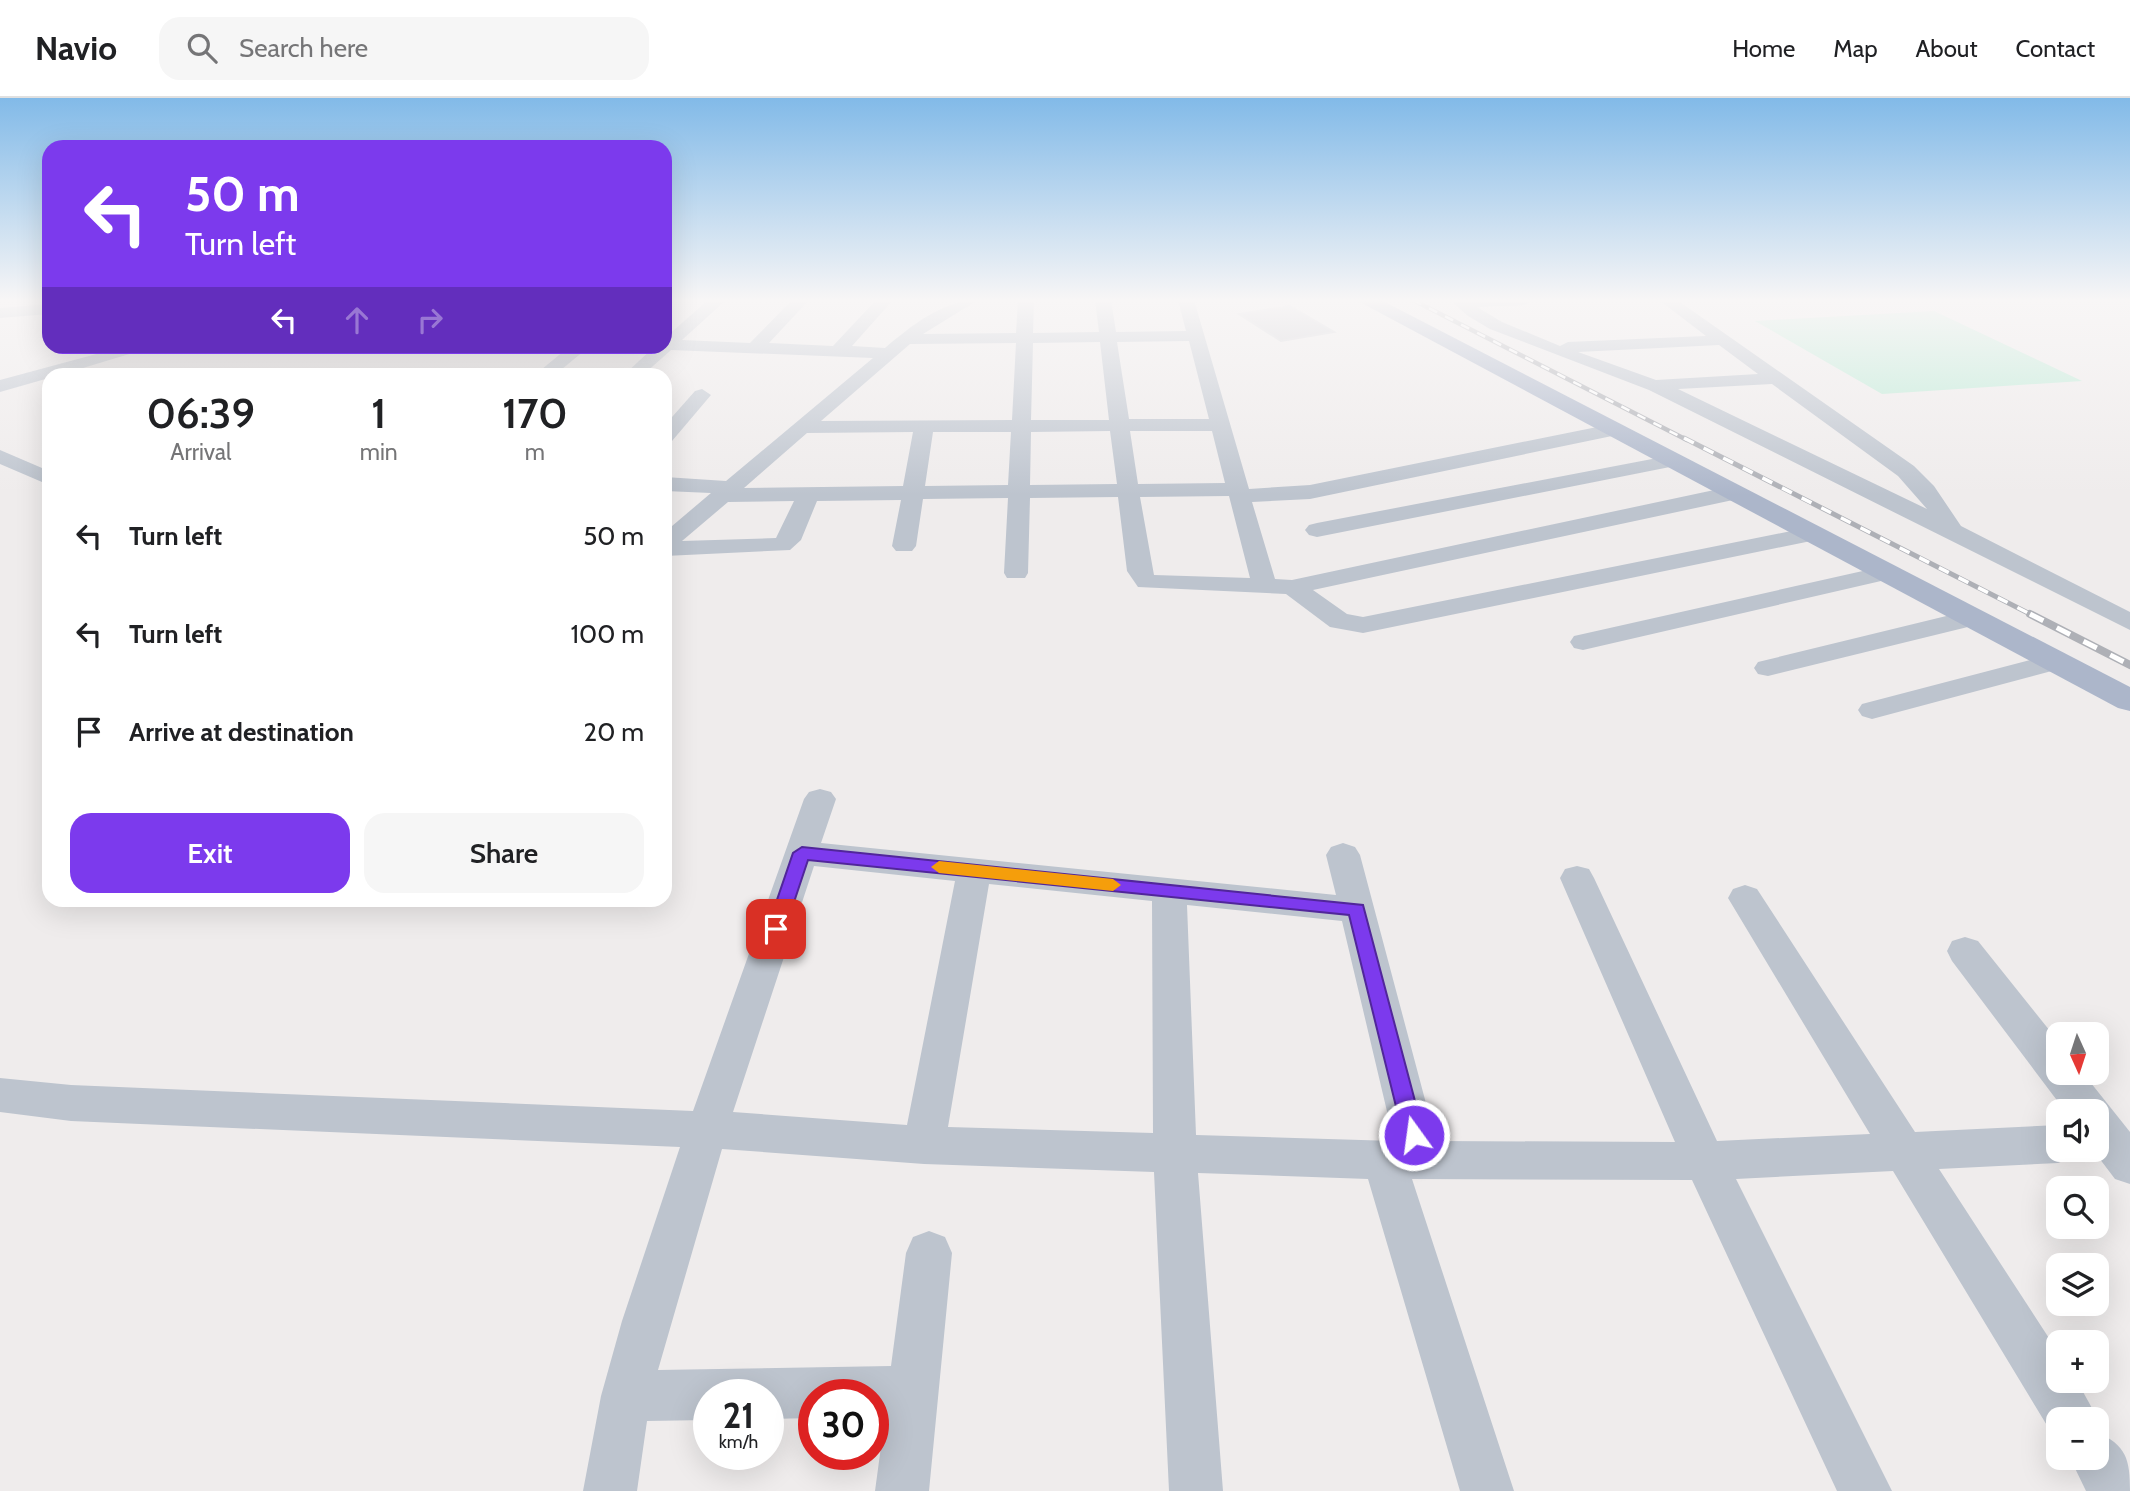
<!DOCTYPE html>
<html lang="en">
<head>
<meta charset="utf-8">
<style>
	body { margin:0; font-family:Cabin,sans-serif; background:#f6f6f6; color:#202124; height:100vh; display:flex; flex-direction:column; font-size:26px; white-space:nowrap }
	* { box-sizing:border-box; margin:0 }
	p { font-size:23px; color:#757577 }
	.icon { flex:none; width:38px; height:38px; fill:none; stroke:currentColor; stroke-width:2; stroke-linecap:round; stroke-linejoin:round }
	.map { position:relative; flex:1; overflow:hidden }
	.side { position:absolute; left:42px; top:270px; width:630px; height:539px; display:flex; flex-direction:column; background:#fff; border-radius:21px; box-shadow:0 7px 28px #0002 }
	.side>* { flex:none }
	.hud { position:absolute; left:42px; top:42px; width:630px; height:214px; border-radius:21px; box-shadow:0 7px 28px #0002; background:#7c3aed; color:#fff; overflow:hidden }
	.needle { width:46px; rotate:177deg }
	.fabs { position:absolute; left:2046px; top:924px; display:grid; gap:14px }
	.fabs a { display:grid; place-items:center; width:63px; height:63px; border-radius:14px; background:#fff; box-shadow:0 7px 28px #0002; font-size:35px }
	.speed { position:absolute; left:693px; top:1281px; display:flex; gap:14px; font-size:35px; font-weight:700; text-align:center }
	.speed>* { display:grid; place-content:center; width:91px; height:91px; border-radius:50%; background:#fff; box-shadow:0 7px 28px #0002; line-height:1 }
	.speed small { font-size:18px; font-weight:400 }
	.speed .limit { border:10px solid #d22; background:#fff; color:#111 }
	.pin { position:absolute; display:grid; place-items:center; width:60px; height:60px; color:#fff; margin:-30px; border-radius:14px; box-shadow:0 4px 10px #0006 }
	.me { position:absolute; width:77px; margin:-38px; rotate:346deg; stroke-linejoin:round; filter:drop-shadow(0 0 5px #0008) }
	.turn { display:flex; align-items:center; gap:24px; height:147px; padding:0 28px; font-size:32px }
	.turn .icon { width:91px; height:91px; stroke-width:2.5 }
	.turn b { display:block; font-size:49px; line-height:60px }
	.lanes { display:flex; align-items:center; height:66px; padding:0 28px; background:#0003; justify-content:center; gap:35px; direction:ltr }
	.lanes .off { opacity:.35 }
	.eta { display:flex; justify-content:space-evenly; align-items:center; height:119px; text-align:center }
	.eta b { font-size:42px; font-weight:600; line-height:49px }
	.action { display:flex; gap:14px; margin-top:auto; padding:14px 28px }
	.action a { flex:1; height:80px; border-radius:21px; background:#7c3aed; color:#fff; font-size:28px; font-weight:600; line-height:80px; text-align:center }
	.action a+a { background:#f6f6f6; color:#202124 }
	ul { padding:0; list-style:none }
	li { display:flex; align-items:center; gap:21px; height:98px; padding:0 28px }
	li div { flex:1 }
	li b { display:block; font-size:26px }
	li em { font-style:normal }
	header { display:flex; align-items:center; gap:42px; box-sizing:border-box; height:98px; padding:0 35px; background:#fff; border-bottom:2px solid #e0e0e0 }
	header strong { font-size:33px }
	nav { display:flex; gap:38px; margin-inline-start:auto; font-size:24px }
	.search { width:490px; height:63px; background:#f6f6f6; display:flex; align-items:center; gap:18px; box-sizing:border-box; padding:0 24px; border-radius:21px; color:#757577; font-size:26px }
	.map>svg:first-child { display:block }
	.green { fill:#bbebd6 }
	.building { fill:#c9cad1; stroke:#d0d1d7; stroke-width:2 }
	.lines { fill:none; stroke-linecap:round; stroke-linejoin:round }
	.minor { fill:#bdc4ce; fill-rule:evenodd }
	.major { fill:#acb6ca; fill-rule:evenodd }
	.rail-far2-casing { stroke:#aeb0b6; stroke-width:4.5 }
	.rail-far1-casing { stroke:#aeb0b6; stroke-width:5 }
	.rail-casing { stroke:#aeb0b6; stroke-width:8 }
	.rail-far2 { stroke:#fff; stroke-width:2.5; stroke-dasharray:9; stroke-linecap:butt }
	.rail-far1 { stroke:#fff; stroke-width:3.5; stroke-dasharray:11; stroke-linecap:butt }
	.rail { stroke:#fff; stroke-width:5; stroke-dasharray:15; stroke-linecap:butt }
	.route { fill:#7c3aed; stroke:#51269a; stroke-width:2 }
	.slow { fill:#f59e0b }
</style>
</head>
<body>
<header>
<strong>Navio</strong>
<div class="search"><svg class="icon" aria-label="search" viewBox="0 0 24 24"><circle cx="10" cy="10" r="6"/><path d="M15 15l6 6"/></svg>Search here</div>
<nav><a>Home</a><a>Map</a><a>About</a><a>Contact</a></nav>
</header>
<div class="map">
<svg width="2130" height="1393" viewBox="0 0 2130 1393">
	<rect width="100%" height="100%" fill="#efecec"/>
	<!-- green -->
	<path class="green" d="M1934,213L2082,283L1882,296L1755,223Z"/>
	<!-- building -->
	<path class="building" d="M1290,208L1334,234L1281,243L1239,216Z"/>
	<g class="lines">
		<!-- minor -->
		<path class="minor" d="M708,202H726L682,242L750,245L792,202H809L769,245L833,248L876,202H893L852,248L885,250C911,228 943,202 978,202L923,236L1016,235L1018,202H1034L1033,235L1099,234L1095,202H1111L1116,234L1186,233L1178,202H1194L1249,391L1310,387L1612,326L1622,332L1612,338L1310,401L1252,404L1275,481L1292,482L1733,388L1744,395L1733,402L1313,492L1347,516L1363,519L1811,429L1819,431L1823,436L1819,441L1811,443L1363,535L1330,529L1286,496L1138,489L1127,473L1118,399L1030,400L1028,475L1025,480H1007L1004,475L1008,400L923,401L916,448L912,453H896L892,448L901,402L817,403L801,442L790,452L665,458V434L711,395L665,393V379L726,383L873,260L671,252L644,276H625L655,248H665V240ZM1189,243L1209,321H1129L1117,244ZM1100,244L1109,322H1031L1033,245ZM1016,245L1012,322L821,323L910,246ZM1110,333L1117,386L1030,387L1031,334ZM1130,333H1212L1225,385L1138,386ZM913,334L903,388L744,390L807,335ZM933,334H1011L1008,387L925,388ZM1229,398L1250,480L1154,477L1140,399ZM794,403L776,440L682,443L728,404Z
			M1450,202H1533L1525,207L1477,209L1502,224L1560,248L1568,244L1706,238L1659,202H1677L1914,368L1934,388L1961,428L2130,514V532L1649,292L1490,231L1468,218ZM1719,247L1758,276L1656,282L1578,254ZM1772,286L1898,378L1927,411L1678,291Z
			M49,206V216L0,220V210Z
			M126,248H156L63,276H49V280L0,294V282Z
			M570,248H590L556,276H536Z
			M702,291L711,297L672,343L665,345V327L695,293Z
			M0,352L49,373V387L0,366Z
			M1673,357L1684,363L1680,367L1317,439L1309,437L1305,432L1309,427L1317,425Z
			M1885,468L1894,470L1897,475L1894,480L1583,552L1574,550L1570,544L1574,538L1583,536Z
			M1971,512L1980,514L1984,520L1980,526L1768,578L1758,576L1754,570L1758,564Z
			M2053,556L2063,558L2067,564L2063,570L1872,621L1862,618L1858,612L1862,606Z
			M820,691L831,694L836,701L821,745L1336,797L1326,757L1331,749L1343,745L1355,749L1360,757L1436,1043L1675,1044L1560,780L1565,771L1577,768L1589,771L1594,780L1717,1043L1870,1036L1728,800L1733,791L1745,787L1757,791L1915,1034L2058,1027V1052H2077L2073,1059L2058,1065L1939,1071L2058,1254V1283H2077L2098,1321L2096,1324L2058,1321V1341L2054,1339L1893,1073L1736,1081L1892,1393H1837L1692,1082L1412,1081L1514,1393H1460L1368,1081L1198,1075L1223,1393H1169L1154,1074L924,1066L722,1051L658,1272L891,1268L906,1155L913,1139L929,1133L945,1139L952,1155L929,1393H875L885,1319H873V1297H814V1320L768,1321V1297H709V1322L647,1323L637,1393H583L601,1298L622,1223L680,1049L71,1023L0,1014V980L71,987L693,1013L804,701L809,694ZM814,768L955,783L907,1027L733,1014ZM989,786L1152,803L1153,1035L948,1029ZM1187,807L1342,823L1394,1043L1196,1037Z
			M1965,839L1978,843L2058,943V975H2083L2130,1034V1086L2115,1081L2093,1052H2096V1013H2065L1952,863L1947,853L1952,843Z
			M2096,1334C2127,1347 2130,1362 2130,1393H2086L2070,1360H2096Z"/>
		<!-- major -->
		<path class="major" d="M1356,202H1381L2130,589V613L2118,610Z"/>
		<defs>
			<path id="rail-far2" d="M1413,202L1687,342"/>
			<path id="rail-far1" d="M1684,340L2034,518"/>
			<path id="rail" d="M2030,516L2130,567"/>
		</defs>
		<!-- rail-far2 casing -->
		<use href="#rail-far2" class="rail-far2-casing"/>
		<!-- rail-far1 casing -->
		<use href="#rail-far1" class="rail-far1-casing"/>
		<!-- rail casing -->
		<use href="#rail" class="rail-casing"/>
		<!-- rail-far2 -->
		<use href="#rail-far2" class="rail-far2"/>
		<!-- rail-far1 -->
		<use href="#rail-far1" class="rail-far1"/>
		<!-- rail -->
		<use href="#rail" class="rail"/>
	</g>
	<!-- sky -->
	<linearGradient id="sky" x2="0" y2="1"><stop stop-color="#82bae8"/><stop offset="0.51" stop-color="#f8f6f6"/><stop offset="1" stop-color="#f8f6f6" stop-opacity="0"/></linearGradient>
	<rect width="2130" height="397" fill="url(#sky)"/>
	<!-- route -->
	<path class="route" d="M802,749L1363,807L1424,1037L1421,1044L1414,1047L1406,1044L1403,1037L1349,817L808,762L785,831L782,836H769L767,831L793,755Z"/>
	<!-- slow -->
	<path class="slow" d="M939,763L1113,781L1121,787L1113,793L939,775L931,769Z"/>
</svg>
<div class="fabs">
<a><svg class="needle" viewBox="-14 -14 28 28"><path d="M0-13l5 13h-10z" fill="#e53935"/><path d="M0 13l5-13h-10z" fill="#757577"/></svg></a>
<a><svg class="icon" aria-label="sound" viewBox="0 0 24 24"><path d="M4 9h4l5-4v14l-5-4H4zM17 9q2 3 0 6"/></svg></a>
<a><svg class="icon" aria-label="search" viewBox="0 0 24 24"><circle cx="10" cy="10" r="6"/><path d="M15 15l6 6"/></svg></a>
<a><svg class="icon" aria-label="layers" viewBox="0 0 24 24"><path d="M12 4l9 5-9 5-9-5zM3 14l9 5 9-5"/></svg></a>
<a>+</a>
<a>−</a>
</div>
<div class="speed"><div>21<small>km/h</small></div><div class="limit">30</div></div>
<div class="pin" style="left:776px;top:831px;background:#d93025"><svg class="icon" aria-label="arrive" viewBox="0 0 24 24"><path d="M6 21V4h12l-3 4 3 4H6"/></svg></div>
<svg class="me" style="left:1414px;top:1037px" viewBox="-20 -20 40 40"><circle r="17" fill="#7c3aed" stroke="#fff" stroke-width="3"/><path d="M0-11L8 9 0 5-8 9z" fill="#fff"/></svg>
<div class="hud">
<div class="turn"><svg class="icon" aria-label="left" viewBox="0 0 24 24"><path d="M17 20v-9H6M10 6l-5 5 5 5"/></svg><div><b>50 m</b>Turn left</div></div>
<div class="lanes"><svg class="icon" aria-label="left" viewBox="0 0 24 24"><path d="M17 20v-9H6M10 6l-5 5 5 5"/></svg><svg class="icon off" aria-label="ahead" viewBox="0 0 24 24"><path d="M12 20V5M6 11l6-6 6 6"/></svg><svg class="icon off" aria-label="right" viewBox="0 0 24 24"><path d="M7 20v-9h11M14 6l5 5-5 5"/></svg></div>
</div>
<section class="side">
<div class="eta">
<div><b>06:39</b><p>Arrival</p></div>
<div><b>1</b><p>min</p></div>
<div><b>170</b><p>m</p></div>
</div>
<ul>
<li><svg class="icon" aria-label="left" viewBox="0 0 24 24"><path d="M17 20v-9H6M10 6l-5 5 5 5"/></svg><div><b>Turn left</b></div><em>50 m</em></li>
<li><svg class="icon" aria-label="left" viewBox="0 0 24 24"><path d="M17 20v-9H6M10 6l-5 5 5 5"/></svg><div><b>Turn left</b></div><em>100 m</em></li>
<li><svg class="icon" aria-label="arrive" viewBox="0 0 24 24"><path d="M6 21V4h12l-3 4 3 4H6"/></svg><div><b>Arrive at destination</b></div><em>20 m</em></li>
</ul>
<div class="action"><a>Exit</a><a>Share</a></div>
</section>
</div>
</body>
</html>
